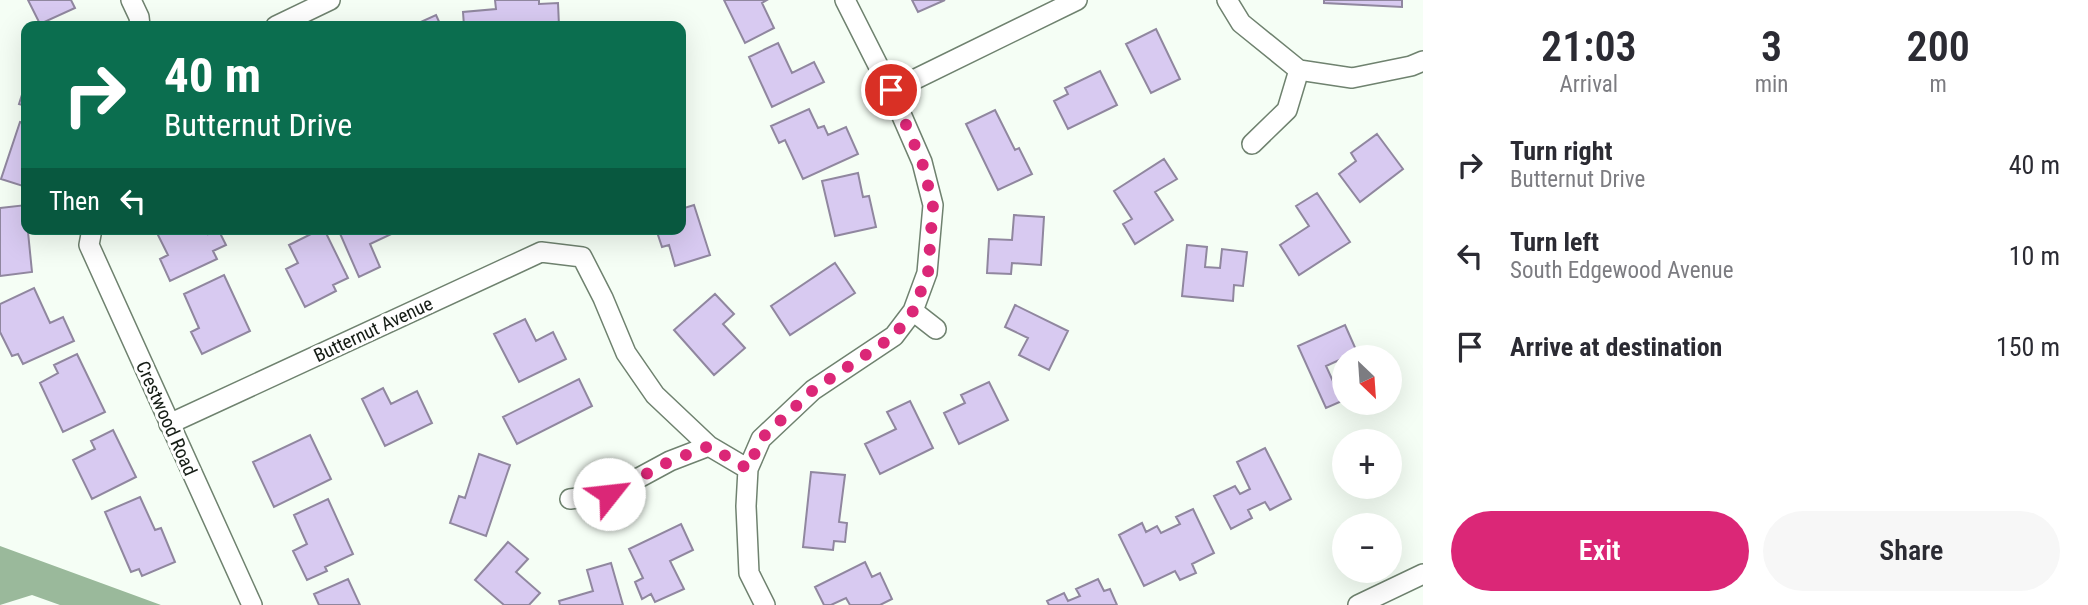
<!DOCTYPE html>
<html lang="en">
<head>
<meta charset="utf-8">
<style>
	body { margin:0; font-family:"Roboto Condensed",sans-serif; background:#f7f7f7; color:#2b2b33; height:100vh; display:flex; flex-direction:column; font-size:26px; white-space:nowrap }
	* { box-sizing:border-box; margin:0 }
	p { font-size:23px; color:#7c7c81 }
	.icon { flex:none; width:38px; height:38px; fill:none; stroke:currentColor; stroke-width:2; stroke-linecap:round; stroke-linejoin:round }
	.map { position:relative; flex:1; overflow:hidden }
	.details { display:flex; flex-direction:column; background:#fff; width:665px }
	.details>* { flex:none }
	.guide { position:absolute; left:21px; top:21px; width:665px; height:214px; border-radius:14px; box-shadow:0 7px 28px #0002; background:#0b6e4f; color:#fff; overflow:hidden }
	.needle { width:46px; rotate:155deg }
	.tools { position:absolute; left:1332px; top:345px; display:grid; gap:14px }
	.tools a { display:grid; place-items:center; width:70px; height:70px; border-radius:50%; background:#fff; box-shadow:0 7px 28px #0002; font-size:35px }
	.pin { position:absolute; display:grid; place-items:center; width:60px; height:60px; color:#fff; margin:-30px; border:4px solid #fff; border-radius:50%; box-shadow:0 2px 7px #0007 }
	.me { position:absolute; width:77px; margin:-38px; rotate:61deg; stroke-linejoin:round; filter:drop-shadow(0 0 5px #0008) }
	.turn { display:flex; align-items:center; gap:24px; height:147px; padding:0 28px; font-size:32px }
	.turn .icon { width:91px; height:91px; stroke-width:2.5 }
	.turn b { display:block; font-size:49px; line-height:60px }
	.then { display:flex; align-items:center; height:66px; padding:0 28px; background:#0003; gap:14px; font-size:26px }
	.eta { display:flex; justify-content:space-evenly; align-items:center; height:119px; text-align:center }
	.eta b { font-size:42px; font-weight:600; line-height:49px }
	.cta { display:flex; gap:14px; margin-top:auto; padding:14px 28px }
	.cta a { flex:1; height:80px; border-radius:42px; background:#db2777; color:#fff; font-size:28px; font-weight:600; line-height:80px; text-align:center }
	.cta a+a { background:#f7f7f7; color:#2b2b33 }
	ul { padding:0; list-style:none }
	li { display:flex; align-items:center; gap:21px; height:91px; padding:0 28px }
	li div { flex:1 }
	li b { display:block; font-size:26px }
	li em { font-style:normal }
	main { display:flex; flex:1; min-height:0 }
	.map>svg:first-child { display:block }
	.water { fill:#9ab99b }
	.building { fill:#d8caf1; stroke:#90879f; stroke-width:2 }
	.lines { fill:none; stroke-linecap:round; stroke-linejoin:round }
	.street-casing { stroke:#6f826f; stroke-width:22 }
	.street { stroke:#fff; stroke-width:19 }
	.route { stroke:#db2777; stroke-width:12; stroke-dasharray:0 21.6 }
	.labels { text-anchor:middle; stroke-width:6; stroke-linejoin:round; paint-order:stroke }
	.street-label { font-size:19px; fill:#151c15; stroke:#fff }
</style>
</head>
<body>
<main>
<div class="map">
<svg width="1423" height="605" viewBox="0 0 1423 605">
	<rect width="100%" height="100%" fill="#f5fef5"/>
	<!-- water -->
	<path class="water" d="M0,546L161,605H60L32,595L0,605Z"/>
	<!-- building -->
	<path class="building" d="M28,0H71L75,8L40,24Z
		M495,0H539V4L558,3L559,26H464L463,12L496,9Z
		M724,0H767L762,3L774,28L745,43Z
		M912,0H945L918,12Z
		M1324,0H1402V7L1324,3Z
		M436,15L441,26H412Z
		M1156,29L1180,79L1151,93L1126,44Z
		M778,43L792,73L814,62L824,82L772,107L749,57Z
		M1100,71L1117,105L1068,129L1054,101L1068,94L1065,88Z
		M26,82V106L19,104Z
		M809,109L818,128L824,126L828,135L846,127L858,154L803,179L785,140L779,143L771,126Z
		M995,110L1015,150L1019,148L1032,174L998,190L966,124Z
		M20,122L26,124V187L1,179Z
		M1377,134L1403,169L1360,202L1339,174L1356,161L1351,153Z
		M1164,159L1177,179L1155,192L1173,220L1135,244L1123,224L1132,219L1114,191Z
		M858,173L863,197L869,196L876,227L835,236L822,181Z
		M1317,193L1350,242L1299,275L1280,245L1309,226L1296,206Z
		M26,205V229L39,231L28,232L32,272L0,276V208Z
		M694,205L710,255L675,266L669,245L662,247L656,229H681V209Z
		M1014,215L1044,217L1041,265L1012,263L1011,274L987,273L989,239L1012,240Z
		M155,229H206L208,234L218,229L226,245L213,251L217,259L170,281L160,259L168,255Z
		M321,229H324L348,278L333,285L336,291L305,307L286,269L298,263L289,245Z
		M338,229H399L400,230L370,244L380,267L359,277Z
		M1187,245L1207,247L1205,267L1220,268L1222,249L1247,252L1243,286L1234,285L1233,301L1182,296Z
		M835,263L855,293L790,335L771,306Z
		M224,275L250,331L202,354L191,332L199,328L184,294Z
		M34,288L50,323L63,317L74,341L23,364L18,354L12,356L0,332V304Z
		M715,294L734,314L723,324L745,348L714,375L674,330Z
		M1015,305L1068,331L1049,370L1019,355L1028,338L1005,327Z
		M525,319L536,341L553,332L566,359L519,382L494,334Z
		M1345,325L1357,352L1326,366L1342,401L1326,408L1298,346Z
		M77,354L105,412L63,432L40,383L58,373L54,365Z
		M579,379L592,406L517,444L503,417Z
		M989,382L1008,420L959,444L944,413L965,403L961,395Z
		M383,388L391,404L417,391L432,423L385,446L362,399Z
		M910,401L933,448L880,474L865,444L896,429L887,412Z
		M113,430L136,477L92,499L73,460L95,449L91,441Z
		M310,435L331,479L274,507L253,462Z
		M1265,448L1291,499L1270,510L1265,502L1248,510L1252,518L1231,529L1214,496L1235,486L1240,494L1250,489L1237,462Z
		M479,454L510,465L486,536L450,523L459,496L465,498Z
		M811,472L845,475L839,522L847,523L845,542L834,541L833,550L803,547Z
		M140,497L155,530L161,528L175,562L142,576L139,569L131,572L105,512Z
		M328,499L353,554L325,567L327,571L307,580L293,551L307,544L294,515Z
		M1193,509L1214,553L1192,564L1196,573L1180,580L1175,571L1144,586L1119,535L1142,523L1146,532L1157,526L1161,533L1180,524L1176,517Z
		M681,524L693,550L670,561L684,589L655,602L651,594L642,599L635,582L643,578L629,549Z
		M508,542L528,559L516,572L540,593L529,605H504L475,580Z
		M865,562L872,577L880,573L892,599L880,605H850L846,598L831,605H824L815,587Z
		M611,563L623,605H560L559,601L593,591L587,570Z
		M348,579L360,605H319L314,594Z
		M1098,579L1104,591L1110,589L1117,605H1049L1047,601L1064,593L1068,601L1080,596L1076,589Z"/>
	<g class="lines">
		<defs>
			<path id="street" d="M131,0L139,17L140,26
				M845,0L891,91L922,162L933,205L927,273L913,311L936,329
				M1227,0L1241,23L1299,70L1352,78L1411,66L1423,61
				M276,26L330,0
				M891,91L1077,0
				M1252,144L1287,110L1299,70
				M92,229L89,245L252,605
				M169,424L541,252L582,257L603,298L626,353L655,395L709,446L748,469
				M570,499L609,494L670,461L709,446
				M765,605L749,573L746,506L748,469L761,439L813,390L894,336L913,311
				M1358,605L1423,574"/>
		</defs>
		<!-- street casing -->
		<use href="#street" class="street-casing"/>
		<!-- street -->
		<use href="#street" class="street"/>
	</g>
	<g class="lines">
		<!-- route -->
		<path class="route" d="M609,494L670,461L709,446L748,469L761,439L813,390L894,336L913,311L928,273L933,205L922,162L891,90"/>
	</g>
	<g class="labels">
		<!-- street labels -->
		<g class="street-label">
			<text transform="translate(373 329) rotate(-25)" y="7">Butternut Avenue</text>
			<text transform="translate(167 418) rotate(66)" y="7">Crestwood Road</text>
		</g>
	</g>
</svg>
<div class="tools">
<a><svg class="needle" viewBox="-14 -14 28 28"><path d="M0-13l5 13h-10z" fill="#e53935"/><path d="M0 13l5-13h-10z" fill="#7c7c81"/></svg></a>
<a>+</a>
<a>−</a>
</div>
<div class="pin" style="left:891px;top:90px;background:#d93025"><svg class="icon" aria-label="arrive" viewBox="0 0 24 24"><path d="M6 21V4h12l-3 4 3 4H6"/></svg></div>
<svg class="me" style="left:609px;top:494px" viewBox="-20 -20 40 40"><circle r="19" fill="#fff"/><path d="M0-13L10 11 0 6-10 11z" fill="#db2777"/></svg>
<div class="guide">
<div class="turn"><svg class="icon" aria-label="right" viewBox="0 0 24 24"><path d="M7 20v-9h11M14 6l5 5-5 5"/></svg><div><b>40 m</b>Butternut Drive</div></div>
<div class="then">Then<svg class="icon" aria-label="left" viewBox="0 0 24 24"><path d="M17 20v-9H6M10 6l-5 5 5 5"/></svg></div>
</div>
</div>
<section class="details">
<div class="eta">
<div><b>21:03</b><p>Arrival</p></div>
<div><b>3</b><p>min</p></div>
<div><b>200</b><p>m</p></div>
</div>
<ul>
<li><svg class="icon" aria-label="right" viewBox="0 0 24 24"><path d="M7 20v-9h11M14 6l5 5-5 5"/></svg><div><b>Turn right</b><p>Butternut Drive</p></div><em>40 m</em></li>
<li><svg class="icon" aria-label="left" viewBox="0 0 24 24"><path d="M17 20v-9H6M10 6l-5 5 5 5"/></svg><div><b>Turn left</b><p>South Edgewood Avenue</p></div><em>10 m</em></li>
<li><svg class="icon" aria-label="arrive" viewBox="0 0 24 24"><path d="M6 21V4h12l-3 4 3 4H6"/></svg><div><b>Arrive at destination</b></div><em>150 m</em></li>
</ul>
<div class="cta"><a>Exit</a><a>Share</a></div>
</section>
</main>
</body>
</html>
